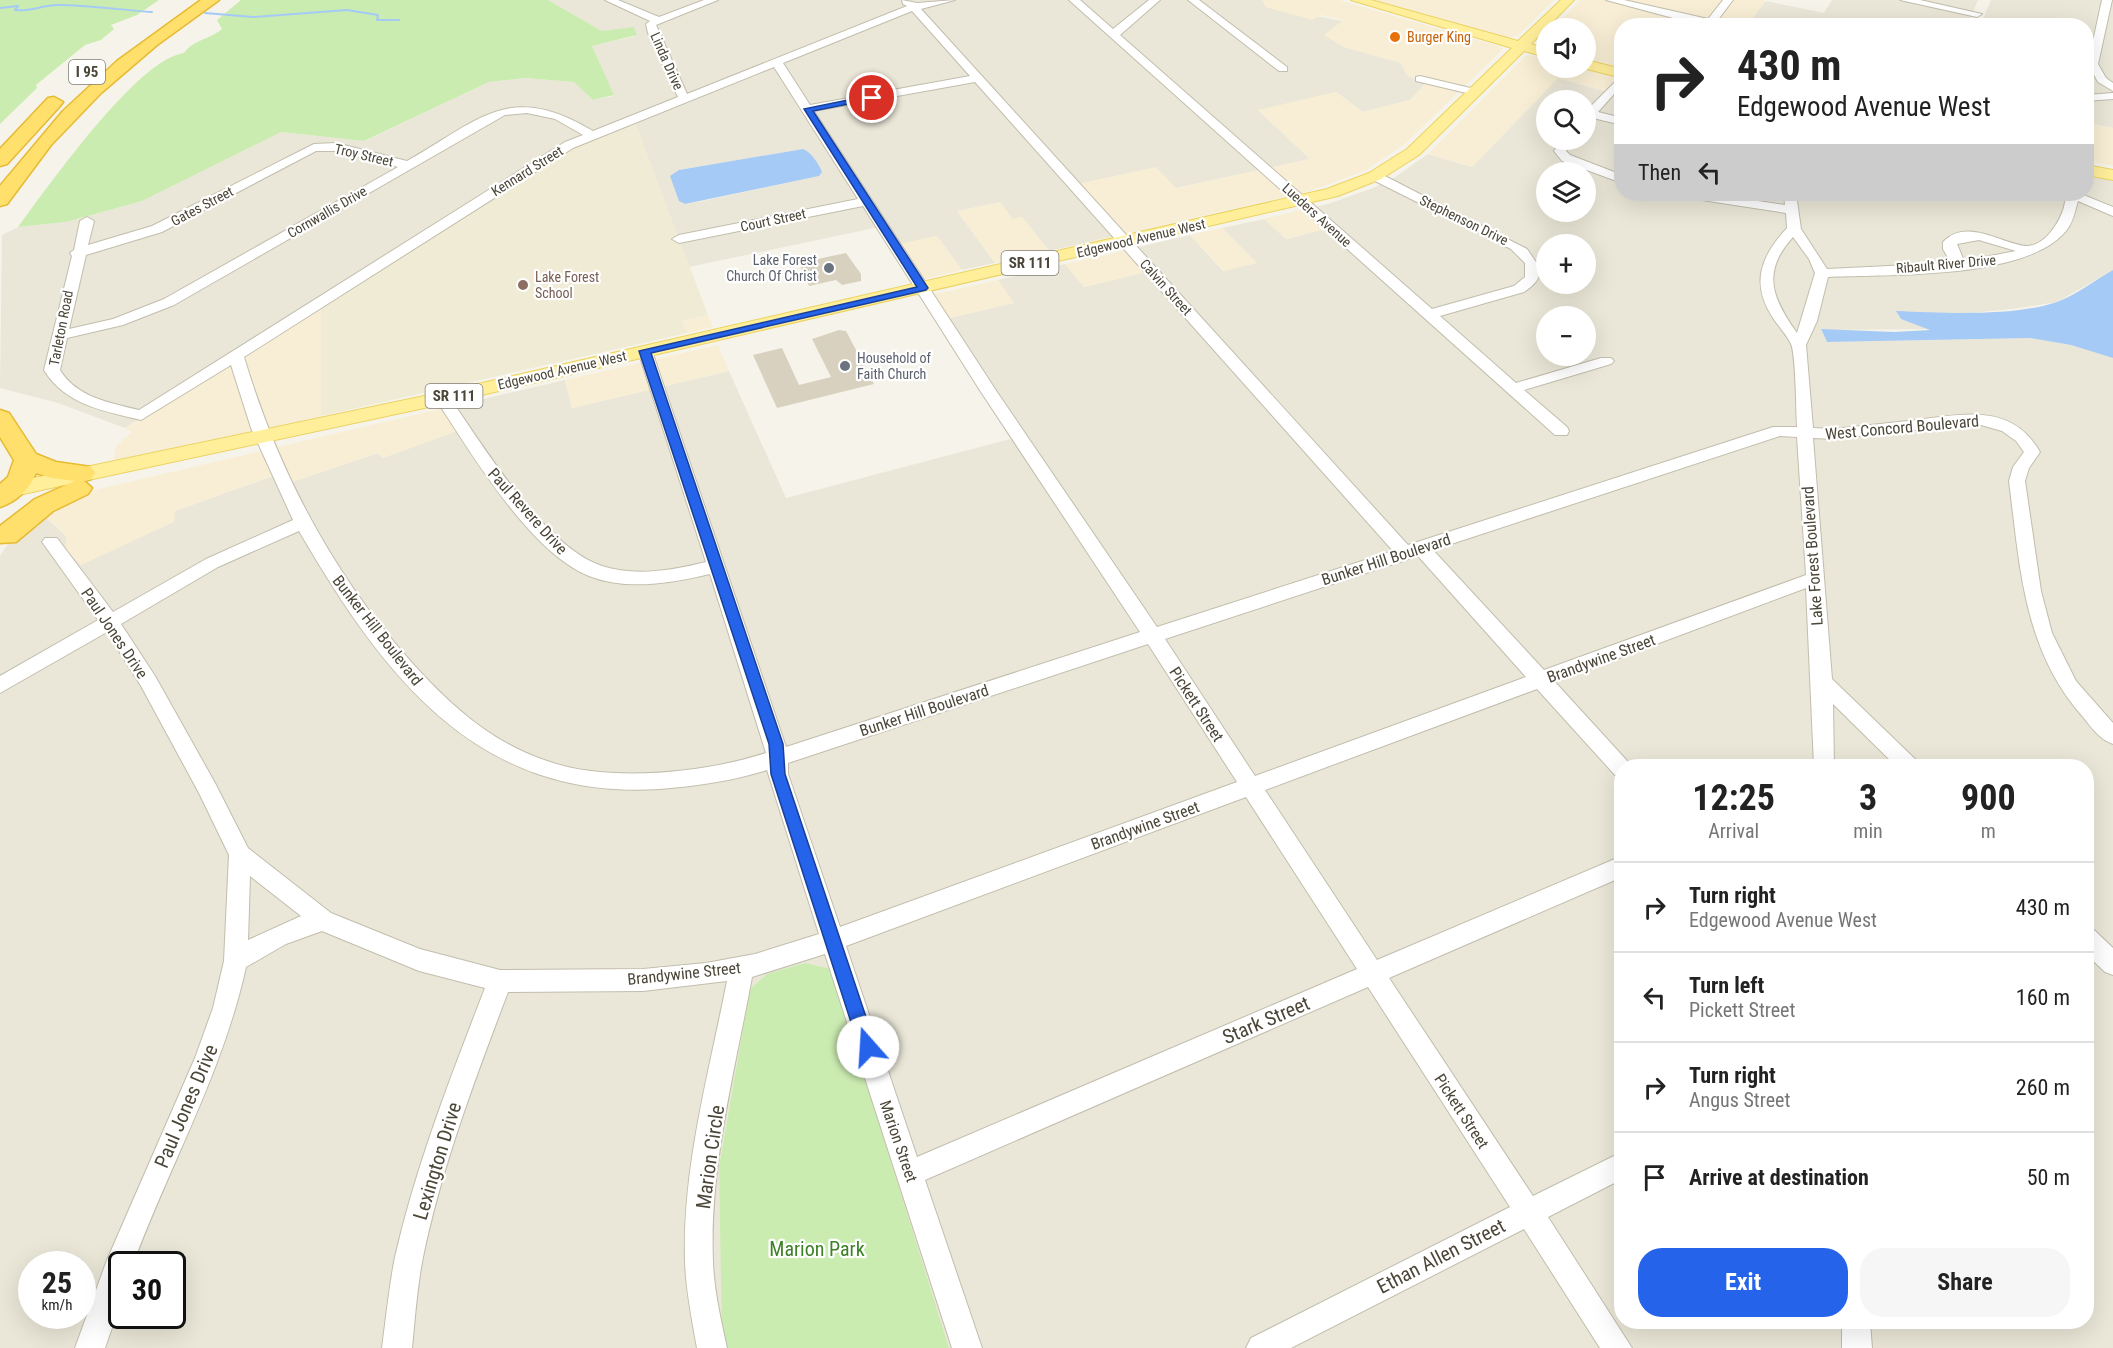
<!DOCTYPE html>
<html lang="en">
<head>
<meta charset="utf-8">
<style>
	body { margin:0; font-family:"Roboto Condensed",sans-serif; background:#f6f6f6; color:#222; height:100vh; display:flex; flex-direction:column; font-size:22px; white-space:nowrap }
	* { box-sizing:border-box; margin:0 }
	p { font-size:20px; color:#767676 }
	.icon { flex:none; width:33px; height:33px; fill:none; stroke:currentColor; stroke-width:2; stroke-linecap:round; stroke-linejoin:round }
	.map { position:relative; flex:1; overflow:hidden }
	.sheet { position:absolute; left:1614px; top:759px; width:480px; height:570px; display:flex; flex-direction:column; background:#fff; border-radius:24px; box-shadow:0 6px 24px #0002 }
	.sheet>* { flex:none }
	.banner { position:absolute; left:1614px; top:18px; width:480px; height:183px; border-radius:24px; box-shadow:0 6px 24px #0002; background:#fff; color:#222; overflow:hidden }
	.controls { position:absolute; left:1536px; top:18px; display:grid; gap:12px }
	.controls a { display:grid; place-items:center; width:60px; height:60px; border-radius:50%; background:#fff; box-shadow:0 6px 24px #0002; font-size:30px }
	.speed { position:absolute; left:18px; top:1251px; display:flex; gap:12px; font-size:30px; font-weight:700; text-align:center }
	.speed>* { display:grid; place-content:center; width:78px; height:78px; border-radius:50%; background:#fff; box-shadow:0 6px 24px #0002; line-height:1 }
	.speed small { font-size:15px; font-weight:400 }
	.speed .limit { border:3px solid #111; border-radius:9px; background:#fff; color:#111 }
	.pin { position:absolute; display:grid; place-items:center; width:51px; height:51px; color:#fff; margin:-26px; border:3px solid #fff; border-radius:50%; box-shadow:0 2px 6px #0007 }
	.me { position:absolute; width:66px; margin:-33px; rotate:341deg; stroke-linejoin:round; filter:drop-shadow(0 0 4px #0008) }
	.turn { display:flex; align-items:center; gap:21px; height:126px; padding:0 24px; font-size:27px }
	.turn .icon { width:78px; height:78px; stroke-width:2.5 }
	.turn b { display:block; font-size:42px; line-height:51px }
	.then { display:flex; align-items:center; height:57px; padding:0 24px; background:#0003; gap:12px; font-size:22px }
	.eta { display:flex; justify-content:space-evenly; align-items:center; height:102px; text-align:center }
	.eta b { font-size:36px; font-weight:700; line-height:42px }
	.action { display:flex; gap:12px; margin-top:auto; padding:12px 24px }
	.action a { flex:1; height:69px; border-radius:24px; background:#2563eb; color:#fff; font-size:24px; font-weight:700; line-height:69px; text-align:center }
	.action a+a { background:#f6f6f6; color:#222 }
	ul { padding:0; list-style:none }
	li { display:flex; align-items:center; gap:18px; height:90px; padding:0 24px; border-top:2px solid #e0e0e0 }
	li div { flex:1 }
	li b { display:block; font-size:22px }
	li em { font-style:normal }
	.map>svg:first-child { display:block }
	.residential { fill:#eae7d8; fill-rule:evenodd }
	.commercial { fill:#f8eed5 }
	.education { fill:#f0ebd4 }
	.green { fill:#cbecb1 }
	.water { fill:#a5caf5 }
	.lines { fill:none; stroke-linecap:round; stroke-linejoin:round }
	.stream { stroke:#a5caf5; stroke-width:2 }
	.building { fill:#d8d1bf }
	.minor-casing { stroke:#c2bdac; stroke-width:2 }
	.major-casing { stroke:#ebd363; stroke-width:2 }
	.highway-casing { stroke:#e7ba34; stroke-width:3 }
	.minor { fill:#fff; fill-rule:evenodd }
	.major { fill:#ffee9a; fill-rule:evenodd }
	.highway { fill:#ffe06c; fill-rule:evenodd }
	.route { fill:#2563eb; stroke:#184099; stroke-width:1.5 }
	.food-dot { fill:#e8710a; stroke:#fff; stroke-width:2 }
	.worship-dot { fill:#6b7280; stroke:#fff; stroke-width:2 }
	.education-dot { fill:#8d6e63; stroke:#fff; stroke-width:2 }
	.labels { text-anchor:middle; stroke-width:4.5; stroke-linejoin:round; paint-order:stroke }
	.far-food-label { font-size:14px; fill:#c56008; stroke:#fff; text-anchor:start }
	.far-street-label { font-size:14px; fill:#4b4638; stroke:#fff }
	.far-worship-label { font-size:14px; fill:#5b616d; stroke:#fff; text-anchor:end }
	.far-education-label { font-size:14px; fill:#785e54; stroke:#fff; text-anchor:start }
	.shield { fill:#fff; stroke:#817e74; stroke-width:1.5 }
	.shield-label { font-size:15px; font-weight:bold; fill:#4b4638 }
	.street-label { font-size:16px; fill:#4b4638; stroke:#fff }
	.near-street-label { font-size:20px; fill:#4b4638; stroke:#fff }
	.near-park-label { font-size:20px; fill:#3e8126; stroke:#fff }
</style>
</head>
<body>
<div class="map">
<svg width="2113" height="1348" viewBox="0 0 2113 1348">
	<rect width="100%" height="100%" fill="#f6f4ea"/>
	<!-- residential -->
	<path class="residential" d="M548,0H1262L1266,7L1343,21L1325,35L1344,47L1402,63L1407,75L1425,84L1410,100L1363,112L1336,92L1259,111L1310,159L1176,188L1123,234L1049,251L1022,217L1013,219L957,211L995,263L962,270L937,236L891,246L879,227L689,267L634,120L321,304L125,428L58,403L0,388L2,235L18,227L66,222L142,201L281,132L365,141L489,82L525,78L575,82L593,100L614,96L592,46L636,36L602,31ZM803,149L814,159L819,176L698,202L685,204L679,201V170Z
		M1832,0H1978L1967,25L1746,26L1766,1L1824,13Z
		M1991,0H2113V128L2087,123L2086,26H1980Z
		M1558,78L1621,96L1622,194H2086L2087,172L2113,177V270L2057,302L2012,309L1959,314L1897,312L1901,319L1933,329L1821,330L1827,342L2030,338L2071,345L2113,358V1348H949L940,1322L767,974L750,989L719,1166L727,1348H0V556L11,539L40,512L67,537L175,511L284,472L289,483L378,453L383,458L456,431L440,409L565,380L572,408L729,371L786,498L1014,438L937,321L1013,303L998,280L1065,264L1084,287L1146,272L1126,250L1190,235L1223,271L1256,263L1222,228L1264,219L1287,239L1324,229L1301,210L1328,204L1373,188L1395,177L1428,154L1472,167ZM1546,100H1586V140H1546ZM1546,172H1586V212H1546ZM1546,244H1586V284H1546ZM1546,316H1586V356H1546ZM1622,766H2086V1322H1622ZM32,1264H82V1316H32ZM122,1264H172V1316H122Z"/>
	<!-- commercial -->
	<path class="commercial" d="M1262,0H1339L1499,46L1503,49L1406,143L1365,171L1310,191L1123,234L1077,184L1156,167L1176,188L1310,159L1258,110L1336,92L1363,112L1410,100L1425,84L1407,75L1401,63L1344,47L1324,35L1343,20L1321,15L1312,20L1266,7Z
		M1374,0H1554L1517,36L1509,38Z
		M1580,0H1763L1766,1L1746,25L1643,26L1625,21L1615,33L1621,34V68L1586,59V28H1553Z
		M1531,55L1546,59V68H1578L1621,79V96L1558,78L1472,167L1428,154L1525,56Z
		M2086,123L2113,128V166L2087,161Z
		M1000,202L1013,219L1022,217L1049,251L995,263L957,211Z
		M1301,210L1325,229L1286,239L1264,219Z
		M1222,228L1257,263L1224,271L1190,235Z
		M937,236L962,270L913,282L891,246Z
		M1126,250L1147,272L1084,287L1065,264Z
		M998,280L1014,303L937,321L922,297Z
		M321,304V416L113,462L116,446L132,432L125,428Z
		M708,315L713,327L687,333L682,321Z
		M718,345L729,371L572,408L565,380Z
		M440,409L457,431L383,458L377,453L289,483L284,472L183,508L175,511L174,522L81,565L65,549L67,536L40,512L86,492Z"/>
	<!-- education -->
	<path class="education" d="M634,120L708,315L682,321L687,333L321,416V304L544,162Z"/>
	<!-- green -->
	<path class="green" d="M0,0H159L137,15L111,25L114,29L101,40L85,45L36,85L37,88L0,124Z
		M241,0H548L602,31L634,27L637,35L592,46L614,95L593,100L574,82L525,78L489,82L364,141L281,132L142,201L66,222L18,227C48,187 137,59 184,53C194,39 209,40 222,29L217,20Z
		M805,963L831,969L949,1348H727L722,1336L719,1166L750,989L767,974Z"/>
	<!-- water -->
	<path class="water" d="M803,149C811,152 819,164 822,172L819,176L685,204L679,201L670,176L679,170Z
		M2113,270V358L2071,345L2030,338L1827,342L1821,329L1894,332L1930,330L1901,319L1896,311C1943,313 2013,317 2057,302C2076,295 2095,280 2113,270Z"/>
	<g class="lines">
		<!-- stream -->
		<path class="stream" d="M0,8L18,6L15,10C29,12 43,5 57,5C89,5 120,10 152,12
			M205,13L253,17L347,10L378,15L377,20H399"/>
	</g>
	<!-- building -->
	<path class="building" d="M846,253L861,274V281L842,285L836,280L809,286L799,263Z
		M839,330L846,331L874,384L777,408L753,355L782,348L799,385L831,377L812,339Z"/>
	<g class="lines">
		<defs>
			<path id="minor" d="M605,0H618L659,17L704,0H718L656,25L687,94L907,6L903,4L902,0L917,3L955,0L921,9L1408,545L1773,427H1797C1796,411 1796,355 1791,344C1787,335 1778,326 1773,318C1750,283 1761,256 1787,228L1786,213L1689,198L1683,194H1710L1785,205L1784,194H1796L1801,229L1827,269L1951,263L1943,249V242C1967,216 2005,246 2028,246C2048,245 2068,211 2065,194H2081L2113,207V216L2078,201C2075,211 2073,223 2066,231C2025,280 1888,274 1828,277L1817,321L1806,345L1813,428L1834,429C1862,426 1889,423 1917,420C1964,414 2012,403 2040,452L2029,468L2025,481L2041,591L2052,633L2076,681L2113,723V744C2100,740 2091,727 2083,717C2023,650 2020,566 2009,481L2013,467L2024,452L2016,441L2002,431L1974,423L1834,439L1813,438L1832,679L1916,760L1919,766H1896L1833,704L1834,766H1814L1806,588L1555,682L1629,763L1631,766H1622V777L1615,775L1537,689L1265,790L1377,960L1622,856V877L1389,978L1533,1196L1622,1152V1179L1548,1217L1632,1348H1600L1524,1229L1291,1348H1246L1251,1338L1510,1207L1368,987L925,1180L982,1348H952L825,954L752,977C735,1070 709,1167 713,1262C714,1291 721,1320 727,1348H697C692,1320 686,1291 685,1262C682,1168 709,1073 727,981L643,991L508,992C475,1079 442,1166 423,1257C417,1287 415,1318 412,1348H382C386,1318 389,1287 395,1257C416,1165 451,1076 485,988L419,971L322,931L286,944L246,967C223,1072 170,1164 133,1264H122V1299L105,1348H75L107,1260L195,1058L213,1008L224,961L229,855L199,793L141,686L107,632L0,693V676L98,620L45,546L42,542L45,538H57L113,612L206,559L293,520L251,428L231,365L141,420C104,411 65,405 44,370L72,256L70,253L74,250L80,221L87,217L94,221L88,245L152,226L314,144L336,143L407,161C481,119 509,81 593,131L678,97L648,33L646,24L650,21ZM912,11L970,76L810,105L783,63ZM774,67L858,199L679,235L672,239L679,243L863,206L981,392L1140,632L786,747L652,351L645,347L638,351L706,562C674,570 635,577 602,566C544,547 482,444 448,395L443,393L435,398C470,451 529,552 589,576C627,591 671,583 710,574L766,753C704,773 609,783 547,761C491,742 452,707 413,664C333,575 278,471 244,357L573,148ZM975,82L1393,551L1157,627L997,392L814,111ZM527,113L555,119L583,135L565,142L139,410C110,403 76,397 60,370L67,338L123,325L174,305L505,115ZM316,151H336L398,167L164,299L113,319L69,329L86,255L162,232ZM1793,237L1809,259L1815,273L1797,333C1772,298 1761,272 1793,237ZM1979,240L2016,251L1964,261L1957,244ZM1780,436L1797,437L1806,575L1544,670L1433,550ZM299,531C383,675 476,801 660,789C696,786 733,781 767,770L819,934L755,954L706,963L643,969L500,970L420,949L331,913L248,848L215,783L155,676L121,624L218,567ZM1418,556L1526,677L1255,776L1165,639ZM1148,644L1237,782L840,927L788,774V763ZM1246,797L1357,969L917,1157L846,946ZM250,876L301,916L248,940Z
				M1069,0H1080L1113,29L1149,0H1160L1120,35L1432,309L1514,286L1525,277V263L1511,249L1371,179V173H1379L1527,249L1540,268C1541,279 1533,286 1524,292L1440,316L1516,383L1601,358H1611L1614,361L1611,364L1524,390L1567,427L1569,431L1567,435H1555Z
				M1188,0H1199L1287,67V71H1279Z
				M1606,0H1624L1708,19L1723,0H1733L1717,21L1733,26H1703Z
				M1900,0H1920L1982,14L1977,17Z
				M2102,0H2112L2098,64L2106,78L2113,83V91L2098,82L2088,64Z
				M1622,75V85L1598,112L1622,118V125L1593,118L1586,122V111Z
				M1420,76L1479,90L1481,92L1475,95L1416,81V77Z
				M2113,93V99L2086,101V95Z
				M1561,140H1573L1566,151L1570,155L1622,175V183L1562,161L1554,151Z
				M2086,928L2094,930L2113,948V975L2105,972L2086,954Z
				M1842,1322H1870L1872,1348H1842Z"/>
			<path id="major" d="M1351,0H1371L1518,41L1561,0H1574L1531,44L1546,49V57L1524,51L1419,155L1381,179L1338,196L443,404L0,499V485L443,392L1327,189L1369,173L1407,149L1512,48Z
				M1586,60L1622,69V78L1583,68H1586Z
				M2086,165L2113,170V180L2086,175Z"/>
			<path id="highway" d="M201,0H219L157,45L101,93L51,145L7,204L0,206V186L63,111L117,61Z
				M54,97L63,102L60,106L7,164L0,166V149L48,98Z
				M0,410L9,413L36,454L56,462L91,467L95,473L91,479L84,481L92,488L88,494L53,511L16,542L0,543V526L35,499L75,481L52,478L36,473C30,489 16,502 0,507V484L8,477L14,460L0,437Z"/>
		</defs>
		<!-- minor casing -->
		<use href="#minor" class="minor-casing"/>
		<!-- major casing -->
		<use href="#major" class="major-casing"/>
		<!-- highway casing -->
		<use href="#highway" class="highway-casing"/>
		<!-- minor -->
		<use href="#minor" class="minor"/>
		<!-- major -->
		<use href="#major" class="major"/>
		<!-- highway -->
		<use href="#highway" class="highway"/>
	</g>
	<!-- route -->
	<path class="route" d="M872,95L874,99L813,111L928,288L926,290L651,353L783,744L785,774L876,1047L874,1053L868,1055L862,1053L859,1047L771,774L769,744L639,351L917,287L804,109Z"/>
	<!-- markers -->
	<circle class="food-dot" cx="1395" cy="37" r="6"/>
	<g class="worship-dot">
		<circle cx="829" cy="268" r="6"/>
		<circle cx="845" cy="366" r="6"/>
	</g>
	<circle class="education-dot" cx="523" cy="285" r="6"/>
	<g class="labels">
		<!-- far-food labels -->
		<g class="far-food-label">
			<text x="1407" y="42">Burger King</text>
		</g>
		<!-- far-street labels -->
		<g class="far-street-label">
			<text transform="translate(667 61) rotate(66)" y="5">Linda Drive</text>
			<text transform="translate(364 155) rotate(13)" y="5">Troy Street</text>
			<text transform="translate(527 171) rotate(-32)" y="5">Kennard Street</text>
			<text transform="translate(202 206) rotate(-28)" y="5">Gates Street</text>
			<text transform="translate(327 212) rotate(-30)" y="5">Cornwallis Drive</text>
			<text transform="translate(1317 215) rotate(42)" y="5">Lueders Avenue</text>
			<text transform="translate(773 220) rotate(-12)" y="5">Court Street</text>
			<text transform="translate(1464 220) rotate(26)" y="5">Stephenson Drive</text>
			<text transform="translate(1141 238) rotate(-13)" y="5">Edgewood Avenue West</text>
			<text transform="translate(1946 264) rotate(-5)" y="5">Ribault River Drive</text>
			<text transform="translate(1166 287) rotate(48)" y="5">Calvin Street</text>
			<text transform="translate(61 328) rotate(-79)" y="5">Tarleton Road</text>
			<text transform="translate(562 370) rotate(-13)" y="5">Edgewood Avenue West</text>
		</g>
		<!-- far-worship labels -->
		<g class="far-worship-label">
			<text x="817" y="265">Lake Forest<tspan x="817" dy="16">Church Of Christ</tspan></text>
			<text x="857" y="363" text-anchor="start">Household of<tspan x="857" dy="16">Faith Church</tspan></text>
		</g>
		<!-- far-education labels -->
		<g class="far-education-label">
			<text x="535" y="282">Lake Forest<tspan x="535" dy="16">School</tspan></text>
		</g>
		<!-- shield labels -->
		<g class="shield">
			<rect x="69" y="60" width="36" height="24" rx="4.5"/>
			<rect x="1001.5" y="251" width="57" height="24" rx="4.5"/>
			<rect x="425.5" y="384" width="57" height="24" rx="4.5"/>
		</g>
		<g class="shield-label">
			<text x="87" y="77">I 95</text>
			<text x="1030" y="268">SR 111</text>
			<text x="454" y="401">SR 111</text>
		</g>
		<!-- street labels -->
		<g class="street-label">
			<text transform="translate(1902 427) rotate(-5)" y="6">West Concord Boulevard</text>
			<text transform="translate(528 511) rotate(48)" y="6">Paul Revere Drive</text>
			<text transform="translate(1812 556) rotate(-94)" y="6">Lake Forest Boulevard</text>
			<text transform="translate(1386 559) rotate(-18)" y="6">Bunker Hill Boulevard</text>
			<text transform="translate(378 630) rotate(52)" y="6">Bunker Hill Boulevard</text>
			<text transform="translate(115 633) rotate(56)" y="6">Paul Jones Drive</text>
			<text transform="translate(1601 658) rotate(-20)" y="6">Brandywine Street</text>
			<text transform="translate(1197 704) rotate(57)" y="6">Pickett Street</text>
			<text transform="translate(924 710) rotate(-18)" y="6">Bunker Hill Boulevard</text>
			<text transform="translate(1145 825) rotate(-20)" y="6">Brandywine Street</text>
			<text transform="translate(684 973) rotate(-6)" y="6">Brandywine Street</text>
			<text transform="translate(1462 1111) rotate(57)" y="6">Pickett Street</text>
			<text transform="translate(899 1141) rotate(71)" y="6">Marion Street</text>
		</g>
		<!-- near-street labels -->
		<g class="near-street-label">
			<text transform="translate(1266 1020) rotate(-23)" y="7">Stark Street</text>
			<text transform="translate(186 1106) rotate(-67)" y="7">Paul Jones Drive</text>
			<text transform="translate(710 1157) rotate(-82)" y="7">Marion Circle</text>
			<text transform="translate(437 1161) rotate(-73)" y="7">Lexington Drive</text>
			<text transform="translate(1441 1256) rotate(-27)" y="7">Ethan Allen Street</text>
		</g>
		<!-- near-park labels -->
		<g class="near-park-label">
			<text x="817" y="1256">Marion Park</text>
		</g>
	</g>
</svg>
<div class="controls">
<a><svg class="icon" aria-label="sound" viewBox="0 0 24 24"><path d="M4 9h4l5-4v14l-5-4H4zM17 9q2 3 0 6"/></svg></a>
<a><svg class="icon" aria-label="search" viewBox="0 0 24 24"><circle cx="10" cy="10" r="6"/><path d="M15 15l6 6"/></svg></a>
<a><svg class="icon" aria-label="layers" viewBox="0 0 24 24"><path d="M12 4l9 5-9 5-9-5zM3 14l9 5 9-5"/></svg></a>
<a>+</a>
<a>−</a>
</div>
<div class="speed"><div>25<small>km/h</small></div><div class="limit">30</div></div>
<div class="pin" style="left:872px;top:98px;background:#d93025"><svg class="icon" aria-label="arrive" viewBox="0 0 24 24"><path d="M6 21V4h12l-3 4 3 4H6"/></svg></div>
<svg class="me" style="left:868px;top:1047px" viewBox="-20 -20 40 40"><circle r="19" fill="#fff"/><path d="M0-13L10 11 0 6-10 11z" fill="#2563eb"/></svg>
<div class="banner">
<div class="turn"><svg class="icon" aria-label="right" viewBox="0 0 24 24"><path d="M7 20v-9h11M14 6l5 5-5 5"/></svg><div><b>430 m</b>Edgewood Avenue West</div></div>
<div class="then">Then<svg class="icon" aria-label="left" viewBox="0 0 24 24"><path d="M17 20v-9H6M10 6l-5 5 5 5"/></svg></div>
</div>
<section class="sheet">
<div class="eta">
<div><b>12:25</b><p>Arrival</p></div>
<div><b>3</b><p>min</p></div>
<div><b>900</b><p>m</p></div>
</div>
<ul>
<li><svg class="icon" aria-label="right" viewBox="0 0 24 24"><path d="M7 20v-9h11M14 6l5 5-5 5"/></svg><div><b>Turn right</b><p>Edgewood Avenue West</p></div><em>430 m</em></li>
<li><svg class="icon" aria-label="left" viewBox="0 0 24 24"><path d="M17 20v-9H6M10 6l-5 5 5 5"/></svg><div><b>Turn left</b><p>Pickett Street</p></div><em>160 m</em></li>
<li><svg class="icon" aria-label="right" viewBox="0 0 24 24"><path d="M7 20v-9h11M14 6l5 5-5 5"/></svg><div><b>Turn right</b><p>Angus Street</p></div><em>260 m</em></li>
<li><svg class="icon" aria-label="arrive" viewBox="0 0 24 24"><path d="M6 21V4h12l-3 4 3 4H6"/></svg><div><b>Arrive at destination</b></div><em>50 m</em></li>
</ul>
<div class="action"><a>Exit</a><a>Share</a></div>
</section>
</div>
</body>
</html>
